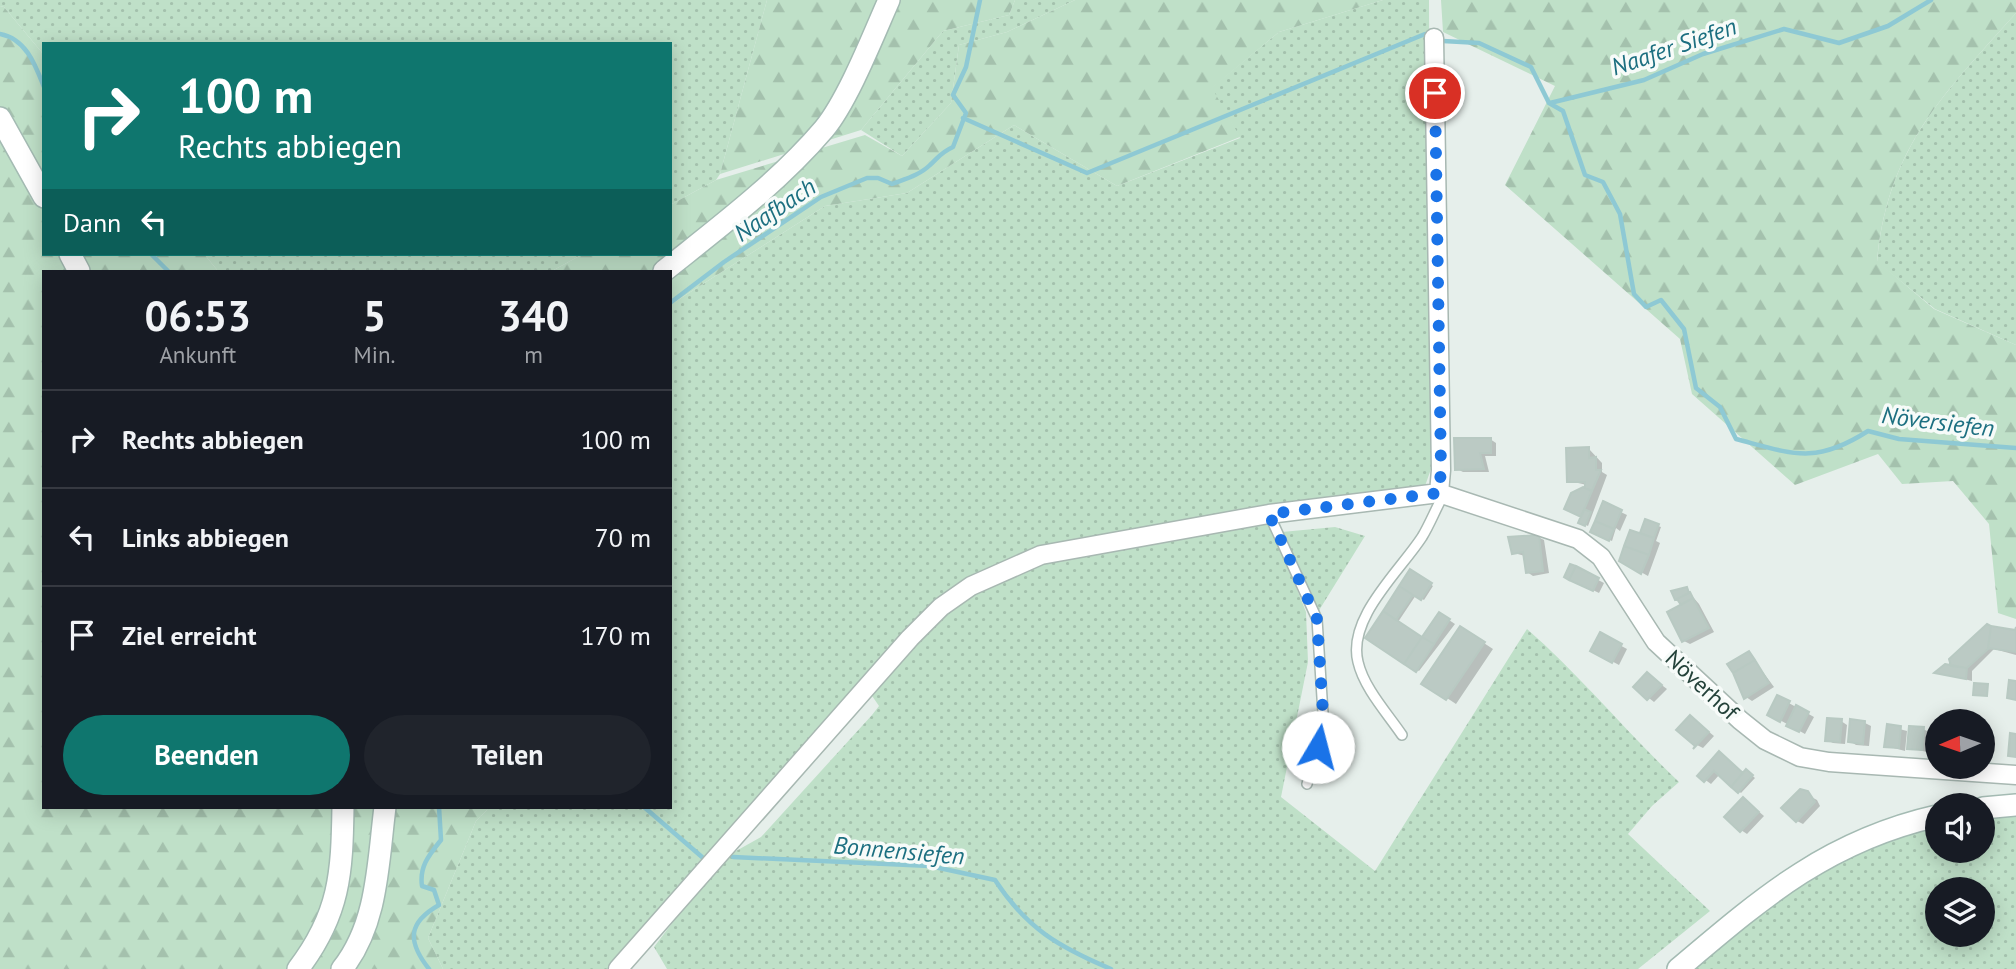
<!DOCTYPE html>
<html lang="de">
<head>
<meta charset="utf-8">
<style>
	body { margin:0; font-family:"PT Sans",sans-serif; background:#20242c; color:#f1f3f6; height:100vh; display:flex; flex-direction:column; font-size:26px; white-space:nowrap }
	* { box-sizing:border-box; margin:0 }
	p { font-size:23px; color:#9ea1a6 }
	.icon { flex:none; width:38px; height:38px; fill:none; stroke:currentColor; stroke-width:2; stroke-linecap:round; stroke-linejoin:round }
	.map { position:relative; flex:1; overflow:hidden }
	.drawer { position:absolute; left:42px; top:270px; width:630px; height:539px; display:flex; flex-direction:column; background:#171b24; border-radius:0px; box-shadow:0 4px 18px #0003 }
	.drawer>* { flex:none }
	.top-card { position:absolute; left:42px; top:42px; width:630px; height:214px; border-radius:0px; box-shadow:0 4px 18px #0003; background:#0f766e; color:#fff; overflow:hidden }
	.needle { width:46px; rotate:268deg }
	.controls { position:absolute; left:1925px; top:709px; display:grid; gap:14px }
	.controls a { display:grid; place-items:center; width:70px; height:70px; border-radius:50%; background:#171b24; box-shadow:0 4px 18px #0003; font-size:35px }
	.pin { position:absolute; display:grid; place-items:center; width:60px; height:60px; color:#fff; margin:-30px; border:4px solid #fff; border-radius:50%; box-shadow:0 2px 7px #0007 }
	.me { position:absolute; width:77px; margin:-38px; rotate:8deg; stroke-linejoin:round; filter:drop-shadow(0 0 5px #0008) }
	.turn { display:flex; align-items:center; gap:24px; height:147px; padding:0 21px; font-size:32px }
	.turn .icon { width:91px; height:91px; stroke-width:2.5 }
	.turn b { display:block; font-size:49px; line-height:60px }
	.then { display:flex; align-items:center; height:66px; padding:0 21px; background:#0003; gap:14px; font-size:26px }
	.eta { display:flex; justify-content:space-evenly; align-items:center; height:119px; text-align:center }
	.eta b { font-size:42px; font-weight:800; line-height:49px }
	.button { display:flex; gap:14px; margin-top:auto; padding:14px 21px }
	.button a { flex:1; height:80px; border-radius:42px; background:#0f766e; color:#fff; font-size:28px; font-weight:800; line-height:80px; text-align:center }
	.button a+a { background:#20242c; color:#f1f3f6 }
	ul { padding:0; list-style:none }
	li { display:flex; align-items:center; gap:21px; height:98px; padding:0 21px; border-top:2px solid #363941 }
	li div { flex:1 }
	li b { display:block; font-size:26px }
	li em { font-style:normal }
	.map>svg:first-child { display:block }
	.grass { fill:url(#grass-dots); fill-rule:evenodd }
	.forest { fill:url(#forest-firs) }
	.shadow { fill:#0003 }
	.lines { fill:none; stroke-linecap:round; stroke-linejoin:round }
	.stream { stroke:#8ec9d4; stroke-width:4.5 }
	.building { fill:#bbcac4; stroke:#b8c9c2; stroke-width:2 }
	.lane-casing { stroke:#a8b8b2; stroke-width:12 }
	.street-casing { stroke:#a8b8b2; stroke-width:21 }
	.secondary-casing { stroke:#a4bbb3; stroke-width:24 }
	.lane { stroke:#fff; stroke-width:9 }
	.street { stroke:#fff; stroke-width:18 }
	.secondary { stroke:#fff; stroke-width:21 }
	.route { stroke:#1a73e8; stroke-width:12; stroke-dasharray:0 21.6 }
	.labels { text-anchor:middle; stroke-width:7; stroke-linejoin:round; paint-order:stroke }
	.street-label { font-size:23px; fill:#24423a; stroke:#f7fbf9 }
	.water-label { font-size:24px; font-style:italic; fill:#1c6f80; stroke:#f7fbf9 }
</style>
</head>
<body>
<div class="map">
<svg width="2016" height="969" viewBox="0 0 2016 969">
	<defs>
		<pattern id="grass-dots" width="8" height="8" patternUnits="userSpaceOnUse" patternTransform="scale(1.75)"><rect width="8" height="8" fill="#bfe0c8"/><path d="M2 2h.1M6 6h.1" fill="none" stroke="#a4c1ad" stroke-width="1.8" stroke-linecap="round"/></pattern>
		<pattern id="forest-firs" width="22" height="20" patternUnits="userSpaceOnUse" patternTransform="scale(1.75)"><rect width="22" height="20" fill="#bfe0c8"/><path d="M5 1l3.5 6h-7zM16 11l3.5 6h-7z" fill="#a4c1ad"/></pattern>
	</defs>
	<rect width="100%" height="100%" fill="#e6efeb"/>
	<!-- grass -->
	<path class="grass" d="M0,0H767L720,174L716,180L670,205V44H44V55L4,7L0,6Z
		M1015,0H1075L1007,32L959,45L951,103L902,156L861,130L943,31L1009,15Z
		M1383,0H1429L1431,469L1425,486L1079,539L960,586L610,969H443L428,938L476,821L490,807H670V305L825,206L907,193L1014,125L1117,186L1240,138L1211,88L1279,32Z
		M2016,13V345L1935,309L1877,262C1888,147 1943,95 2016,13Z
		M204,254H583L552,271H218Z
		M1269,518L1306,612L1308,662L1281,797L1375,871L1527,629C1581,676 1627,733 1679,782L1652,806L1628,834L1710,911L1638,969H667L654,947L720,860L761,837L872,715L879,706L868,690L941,613L975,589L1037,562Z
		M1335,527L1365,536L1318,612L1282,532Z
		M2016,815V969H1688L1760,907L1860,850L1937,825V850H1983V818ZM1937,889H1983V934H1937Z"/>
	<!-- forest -->
	<path class="forest" d="M767,0H1015L1009,15L943,31L861,130L720,174Z
		M1075,0H1383L1279,32L1212,88L1240,137L1117,186L1014,125L907,193L825,206L670,305V271H552L583,254H670V205L716,180L865,135L902,156L951,103L959,45L1007,32Z
		M1441,0H2016V13C1943,95 1888,147 1877,261L1934,309L2016,345V619L1998,613L1989,524L1953,481L1902,484L1878,454L1795,485L1692,394L1680,339L1505,185L1555,86L1443,32Z
		M0,6L4,7L44,55V254H204L218,271H44V807H490L476,821L428,938L443,969H0Z"/>
	<!-- shadow -->
	<path class="shadow" d="M1490,439L1496,443V456H1485L1489,472H1463L1457,469Z
		M1589,449L1602,463V472L1607,475L1588,526L1580,522L1587,485L1569,481Z
		M1604,504L1627,515L1620,531L1616,528L1612,541L1592,532Z
		M1646,522L1661,527L1656,541L1660,543L1648,576L1621,561L1641,535Z
		M1538,537L1544,540L1549,573L1533,576L1527,572L1525,556L1514,553Z
		M1571,566L1604,583L1599,593L1566,577Z
		M1411,571L1433,586L1424,600L1416,595L1398,622L1423,639L1440,614L1455,624L1419,671L1367,637Z
		M1686,589L1699,604L1714,632L1690,644L1684,641Z
		M1990,628L2016,629V655L1994,649L1972,671V681L1937,672L1953,668Z
		M1470,634L1493,649L1456,704L1447,698Z
		M1601,635L1627,649L1619,665L1593,651Z
		M1749,653L1774,687L1752,701L1746,697Z
		M1647,674L1667,689L1654,702L1635,687Z
		M1778,697L1814,717L1805,734L1769,714Z
		M1691,717L1714,736L1703,748L1697,745Z
		M1841,721L1847,725L1845,744L1833,743L1827,740Z
		M1865,723L1871,726L1869,746L1856,745L1850,741Z
		M1888,726L1907,731L1905,751L1886,746Z
		M1923,729L1929,732L1927,752L1909,748Z
		M1983,734L1987,736L1985,756H1983Z
		M1720,754L1744,773L1748,772L1755,778L1741,793L1720,774L1711,784L1700,776Z
		M1800,791L1817,800L1820,806L1803,824L1797,821Z
		M1744,799L1764,816L1747,834L1741,830Z"/>
	<g class="lines">
		<!-- stream -->
		<path class="stream" d="M0,34C26,39 35,64 44,87
			M1443,41L1479,43L1531,67L1549,103
			M1549,103L1563,111L1585,175L1603,182L1620,214L1634,294L1646,307L1661,300L1684,329L1696,388L1720,407L1736,439C1793,454 1815,465 1868,431L1899,439L2016,448
			M1550,103L1644,80L1703,54L1784,29L1839,43L1888,26L1931,0
			M963,118L1087,173L1425,34
			M151,254L168,271
			M670,303L724,262L821,197L867,178H878L892,184C905,179 920,175 930,165C939,157 940,153 953,147L966,113L953,95L966,67L980,0
			M644,807L702,857
			M733,857L930,866L995,880C1027,929 1059,947 1111,969
			M429,969C406,940 409,922 439,905L434,890L422,886C419,866 430,854 441,840L439,807"/>
	</g>
	<!-- building -->
	<path class="building" d="M1454,438H1491V453H1480L1484,469L1455,470Z
		M1589,447V458L1596,457V470H1601L1592,491L1585,488V482H1567L1566,448Z
		M1583,487L1592,491L1581,517L1564,509L1571,493Z
		M1603,501L1622,510L1614,529L1595,521Z
		M1584,509L1591,512L1585,526L1578,523Z
		M1645,519L1659,524L1654,538L1640,533Z
		M1595,521L1614,529L1609,541L1590,532Z
		M1630,530L1654,538L1649,555L1624,546Z
		M1539,535L1543,571L1526,573L1523,552L1512,554L1508,537Z
		M1624,546L1649,555L1641,574L1619,561Z
		M1570,564L1576,566L1569,580L1564,577Z
		M1576,566L1599,578L1593,591L1569,580Z
		M1410,569L1432,583L1421,600L1399,586Z
		M1399,586L1413,595L1396,620L1383,611Z
		M1687,587L1689,593L1675,600L1671,591Z
		M1690,592L1693,598L1681,605L1677,599Z
		M1693,598L1709,628L1682,642L1667,612Z
		M1383,611L1422,637L1404,664L1365,638Z
		M1439,612L1450,619L1434,644L1422,637Z
		M1987,624L1991,626L1988,649L1967,668L1951,666L1949,659Z
		M1460,626L1485,642L1446,700L1421,684Z
		M1991,626L2015,630L2016,627V652L1988,648Z
		M1600,632L1622,644L1612,663L1590,651Z
		M1422,637L1434,644L1416,672L1404,664Z
		M1749,651L1755,660L1733,673L1727,664Z
		M1755,660L1769,683L1744,699L1733,673Z
		M1945,664L1967,668L1966,679L1934,673Z
		M1647,672L1662,685L1647,700L1633,687Z
		M2009,680L2016,681V700L2007,698Z
		M1974,683L1988,684L1987,696L1973,695Z
		M1777,695L1790,701L1780,722L1767,715Z
		M1796,705L1809,712L1799,732L1786,726Z
		M1690,715L1709,732L1693,749L1695,746L1676,730Z
		M1827,718L1842,719L1840,742L1825,741Z
		M1850,719L1865,721L1863,744L1848,742Z
		M1887,724L1901,726L1899,748L1884,747Z
		M1909,726L1924,727L1922,750L1907,749Z
		M2010,733L2016,734V757L2008,756Z
		M1719,751L1743,773L1731,787L1714,771L1704,782L1697,776Z
		M1746,769L1753,775L1738,793L1731,787Z
		M1800,789L1808,791L1815,802L1796,822L1781,808Z
		M1743,797L1759,812L1740,832L1724,817Z"/>
	<g class="lines">
		<defs>
			<path id="lane" d="M1269,514L1317,619L1324,729L1307,784
				M1402,735C1387,713 1364,688 1358,662C1347,618 1400,571 1422,537C1430,524 1436,508 1444,494"/>
			<path id="street" d="M1434,38L1441,470L1439,493
				M618,969L910,638L941,607L971,586L1041,555L1269,514L1439,493L1578,539L1601,557L1656,642L1740,720L1765,740L1800,757L1829,762L2016,775"/>
			<path id="secondary" d="M0,118L44,197
				M70,254L79,271
				M664,271C719,227 778,183 824,129C848,100 873,36 889,0
				M1983,808L2016,805
				M298,969C340,914 342,873 343,807
				M342,969C378,924 378,862 385,807
				M1678,969C1762,898 1827,841 1937,816"/>
		</defs>
		<!-- lane casing -->
		<use href="#lane" class="lane-casing"/>
		<!-- street casing -->
		<use href="#street" class="street-casing"/>
		<!-- secondary casing -->
		<use href="#secondary" class="secondary-casing"/>
		<!-- lane -->
		<use href="#lane" class="lane"/>
		<!-- street -->
		<use href="#street" class="street"/>
		<!-- secondary -->
		<use href="#secondary" class="secondary"/>
	</g>
	<g class="lines">
		<!-- route -->
		<path class="route" d="M1318,747L1324,729L1317,619L1269,514L1439,493L1441,470L1435,93"/>
	</g>
	<g class="labels">
		<!-- street labels -->
		<g class="street-label">
			<text transform="translate(1702 685) rotate(43)" y="8">Növerhof</text>
		</g>
		<!-- water labels -->
		<g class="water-label">
			<text transform="translate(1674 47) rotate(-19)" y="8">Naafer Siefen</text>
			<text transform="translate(775 210) rotate(-34)" y="8">Naafbach</text>
			<text transform="translate(1938 422) rotate(7)" y="8">Növersiefen</text>
			<text transform="translate(899 851) rotate(5)" y="8">Bonnensiefen</text>
		</g>
	</g>
</svg>
<div class="controls">
<a><svg class="needle" viewBox="-14 -14 28 28"><path d="M0-13l5 13h-10z" fill="#e53935"/><path d="M0 13l5-13h-10z" fill="#9ea1a6"/></svg></a>
<a><svg class="icon" aria-label="sound" viewBox="0 0 24 24"><path d="M4 9h4l5-4v14l-5-4H4zM17 9q2 3 0 6"/></svg></a>
<a><svg class="icon" aria-label="layers" viewBox="0 0 24 24"><path d="M12 4l9 5-9 5-9-5zM3 14l9 5 9-5"/></svg></a>
</div>
<div class="pin" style="left:1435px;top:93px;background:#d93025"><svg class="icon" aria-label="arrive" viewBox="0 0 24 24"><path d="M6 21V4h12l-3 4 3 4H6"/></svg></div>
<svg class="me" style="left:1318px;top:747px" viewBox="-20 -20 40 40"><circle r="19" fill="#fff"/><path d="M0-13L10 11 0 6-10 11z" fill="#1a73e8"/></svg>
<div class="top-card">
<div class="turn"><svg class="icon" aria-label="right" viewBox="0 0 24 24"><path d="M7 20v-9h11M14 6l5 5-5 5"/></svg><div><b>100 m</b>Rechts abbiegen</div></div>
<div class="then">Dann<svg class="icon" aria-label="left" viewBox="0 0 24 24"><path d="M17 20v-9H6M10 6l-5 5 5 5"/></svg></div>
</div>
<section class="drawer">
<div class="eta">
<div><b>06:53</b><p>Ankunft</p></div>
<div><b>5</b><p>Min.</p></div>
<div><b>340</b><p>m</p></div>
</div>
<ul>
<li><svg class="icon" aria-label="right" viewBox="0 0 24 24"><path d="M7 20v-9h11M14 6l5 5-5 5"/></svg><div><b>Rechts abbiegen</b></div><em>100 m</em></li>
<li><svg class="icon" aria-label="left" viewBox="0 0 24 24"><path d="M17 20v-9H6M10 6l-5 5 5 5"/></svg><div><b>Links abbiegen</b></div><em>70 m</em></li>
<li><svg class="icon" aria-label="arrive" viewBox="0 0 24 24"><path d="M6 21V4h12l-3 4 3 4H6"/></svg><div><b>Ziel erreicht</b></div><em>170 m</em></li>
</ul>
<div class="button"><a>Beenden</a><a>Teilen</a></div>
</section>
</div>
</body>
</html>
